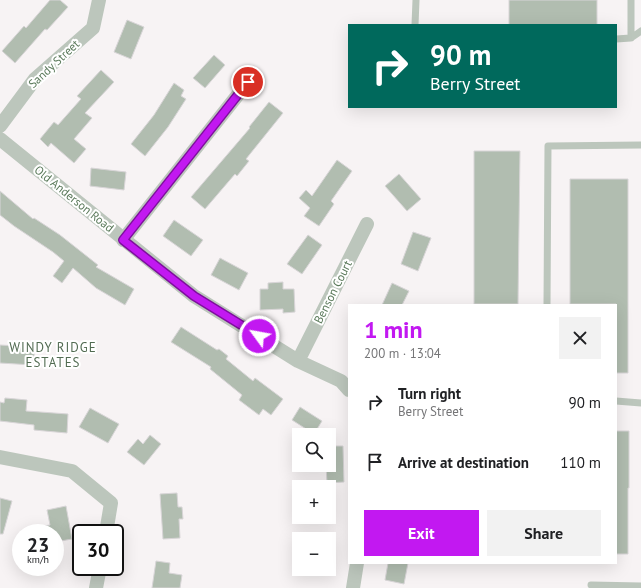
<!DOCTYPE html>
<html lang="en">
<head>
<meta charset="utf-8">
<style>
	body { margin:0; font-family:"PT Sans",sans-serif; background:#f2f2f2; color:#202124; height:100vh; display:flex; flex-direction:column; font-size:15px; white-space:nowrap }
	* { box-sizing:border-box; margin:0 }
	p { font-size:13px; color:#757577 }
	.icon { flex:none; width:22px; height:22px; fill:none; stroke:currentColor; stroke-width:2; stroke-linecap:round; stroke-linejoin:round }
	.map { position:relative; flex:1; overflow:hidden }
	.drawer { position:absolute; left:348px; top:304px; width:269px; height:260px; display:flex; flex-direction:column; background:#fff; border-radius:0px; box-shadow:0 4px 16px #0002 }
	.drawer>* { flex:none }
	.hud { position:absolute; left:348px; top:24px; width:269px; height:84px; border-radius:0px; box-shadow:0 4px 16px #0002; background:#00695c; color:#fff; overflow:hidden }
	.controls { position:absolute; left:292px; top:428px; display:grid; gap:8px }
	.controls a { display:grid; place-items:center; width:44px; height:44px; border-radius:0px; background:#fff; box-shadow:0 4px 16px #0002; font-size:20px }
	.speed { position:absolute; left:12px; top:524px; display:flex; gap:8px; font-size:20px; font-weight:700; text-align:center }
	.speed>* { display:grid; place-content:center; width:52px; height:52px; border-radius:50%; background:#fff; box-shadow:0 4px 16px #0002; line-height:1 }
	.speed small { font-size:10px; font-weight:400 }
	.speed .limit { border:2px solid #111; border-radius:6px; background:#fff; color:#111 }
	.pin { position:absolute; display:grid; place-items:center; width:34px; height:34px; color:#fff; margin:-17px; border:2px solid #fff; border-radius:50%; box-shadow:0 1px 4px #0007 }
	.me { position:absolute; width:44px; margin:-22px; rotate:302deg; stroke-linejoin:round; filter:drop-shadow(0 0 3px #0008) }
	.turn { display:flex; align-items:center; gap:14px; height:84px; padding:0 16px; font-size:18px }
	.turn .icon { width:52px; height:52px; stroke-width:2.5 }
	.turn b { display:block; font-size:28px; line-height:34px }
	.round { display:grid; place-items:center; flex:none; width:42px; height:42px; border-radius:0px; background:#f2f2f2 }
	.headline { display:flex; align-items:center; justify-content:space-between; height:68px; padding:0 16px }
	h1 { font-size:24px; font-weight:800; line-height:30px; color:#c218f1 }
	.cta { display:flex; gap:8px; margin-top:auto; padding:8px 16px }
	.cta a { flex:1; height:46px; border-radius:0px; background:#c218f1; color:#fff; font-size:16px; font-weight:800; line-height:46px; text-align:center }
	.cta a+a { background:#f2f2f2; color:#202124 }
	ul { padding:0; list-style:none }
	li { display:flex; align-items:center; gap:12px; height:60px; padding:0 16px }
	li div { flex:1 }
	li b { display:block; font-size:15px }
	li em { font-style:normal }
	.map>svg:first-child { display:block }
	.building { fill:#b1bdb0; stroke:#d8d5d7 }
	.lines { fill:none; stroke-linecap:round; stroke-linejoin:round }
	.lane { stroke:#bcc6bc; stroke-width:7 }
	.street { stroke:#bcc6bc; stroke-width:14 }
	.route-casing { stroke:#7e109d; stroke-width:10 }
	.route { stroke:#c218f1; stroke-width:7 }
	.labels { text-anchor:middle; stroke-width:4; stroke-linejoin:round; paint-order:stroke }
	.street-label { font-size:12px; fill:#5b7a5b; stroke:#fff }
	.neighbourhood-label { font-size:13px; letter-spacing:1px; fill:#526b52; stroke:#fff }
</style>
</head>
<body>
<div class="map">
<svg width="641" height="588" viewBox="0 0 641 588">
	<rect width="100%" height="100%" fill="#f7f3f4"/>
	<!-- building -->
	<path class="building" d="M50,0H60L68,7L47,30L45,29L15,63L2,51L24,26L26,28Z
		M509,0H597V25H509Z
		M127,20L144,27L131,59L114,52Z
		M214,55L225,65L205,88L193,78Z
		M101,70L114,82L85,113L92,118L74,139L86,149L74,163L51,143L48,147L40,139L54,122L58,125L81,99L77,96Z
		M174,83L184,90L181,96L186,99L168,127L145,156L131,144L154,115Z
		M269,102L283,113L246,159L249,161L237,176L235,174L205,209L191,197L250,128L249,127Z
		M474,151H520L518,304H474Z
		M337,160L352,171L331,201L334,204L319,226L304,216L310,208L299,198L306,190L312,196Z
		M91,168L126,172L124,190L90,186Z
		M399,174L421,199L407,211L385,186Z
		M570,179H628V373H616V304H570Z
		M0,191L33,219L34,218L60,235L98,265L96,267L134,289L125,305L96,288L73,268L62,283L53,276L64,261L53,252L14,226L0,215Z
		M174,220L203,240L191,256L163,236Z
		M413,232L431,238L418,271L401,264Z
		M308,235L322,245L302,274L287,264Z
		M220,258L248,273L239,290L211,275Z
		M283,282V289H294L295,312L283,313V309L260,310V289H268V283Z
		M392,283L409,291L402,305H382Z
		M181,327L217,350L219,349L228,356L226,359L253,381L255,378L283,399L271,415L263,409L259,415L239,400L242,395L210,369L211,367L171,342Z
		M0,345L35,347L33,365L0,363Z
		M5,398L27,400L26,411L68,414L67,433L34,430V425L0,421V402L4,403Z
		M300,407L322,421L314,434L292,420Z
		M90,408L119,424L108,443L79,427Z
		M616,431H629V488H628V554H616Z
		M150,435L161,444L144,465L127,452L138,439L143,444Z
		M329,446H343L344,482L327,483L326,465H329Z
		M177,493L178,507H182L183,519H179L180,538L163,539L160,494Z
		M0,498L12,501L3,534H0Z
		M66,506L72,539L55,542V533H32L31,528L50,525L47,510Z
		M156,561L170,563L169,573L182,575L180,588H152Z
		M388,563H408L404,584L385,580Z"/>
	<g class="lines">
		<!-- lane -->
		<path class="lane" d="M631,0V38
			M415,25L416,0
			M616,39L631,38L641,31
			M547,305L548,146L641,145
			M616,401L641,403
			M591,585L641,586"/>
		<!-- street -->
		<path class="street" d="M0,126L35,79L93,28L99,0
			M0,139L194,296L298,361L341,381L349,390
			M123,240L248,82
			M298,361L367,224
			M0,457L72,471L111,503L106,533
			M96,588L100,567
			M353,588L357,563"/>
	</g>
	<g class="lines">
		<defs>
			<path id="route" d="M248,82L123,240L194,296L259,336"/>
		</defs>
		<!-- route casing -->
		<use href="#route" class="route-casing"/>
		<!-- route -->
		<use href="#route" class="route"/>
	</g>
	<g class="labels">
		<!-- street labels -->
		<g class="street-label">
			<text transform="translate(54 64) rotate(-43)" y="4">Sandy Street</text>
			<text transform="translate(74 199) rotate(39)" y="4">Old Anderson Road</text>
			<text transform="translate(333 292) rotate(-63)" y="4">Benson Court</text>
		</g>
		<!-- neighbourhood labels -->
		<g class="neighbourhood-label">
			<text x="53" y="352">WINDY RIDGE<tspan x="53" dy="15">ESTATES</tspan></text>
		</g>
	</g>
</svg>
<div class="controls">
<a><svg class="icon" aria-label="search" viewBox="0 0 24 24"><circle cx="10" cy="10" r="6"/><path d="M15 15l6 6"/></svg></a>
<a>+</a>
<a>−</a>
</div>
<div class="speed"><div>23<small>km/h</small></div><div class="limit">30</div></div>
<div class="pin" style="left:248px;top:82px;background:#d93025"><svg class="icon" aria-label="arrive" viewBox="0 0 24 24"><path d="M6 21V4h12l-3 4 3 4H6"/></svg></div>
<svg class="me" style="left:259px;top:336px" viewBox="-20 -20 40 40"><circle r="17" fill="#c218f1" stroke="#fff" stroke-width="3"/><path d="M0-11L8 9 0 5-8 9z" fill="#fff"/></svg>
<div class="hud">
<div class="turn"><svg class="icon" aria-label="right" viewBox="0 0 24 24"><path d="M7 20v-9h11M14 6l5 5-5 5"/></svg><div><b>90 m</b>Berry Street</div></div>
</div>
<section class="drawer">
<div class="headline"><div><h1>1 min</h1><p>200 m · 13:04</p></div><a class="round"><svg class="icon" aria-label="close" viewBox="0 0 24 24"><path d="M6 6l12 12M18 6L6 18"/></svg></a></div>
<ul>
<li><svg class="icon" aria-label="right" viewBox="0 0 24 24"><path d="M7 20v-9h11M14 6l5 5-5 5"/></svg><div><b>Turn right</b><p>Berry Street</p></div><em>90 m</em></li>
<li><svg class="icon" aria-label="arrive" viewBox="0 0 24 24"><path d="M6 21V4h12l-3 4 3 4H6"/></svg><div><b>Arrive at destination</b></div><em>110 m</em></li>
</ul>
<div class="cta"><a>Exit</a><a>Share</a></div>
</section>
</div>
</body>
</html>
